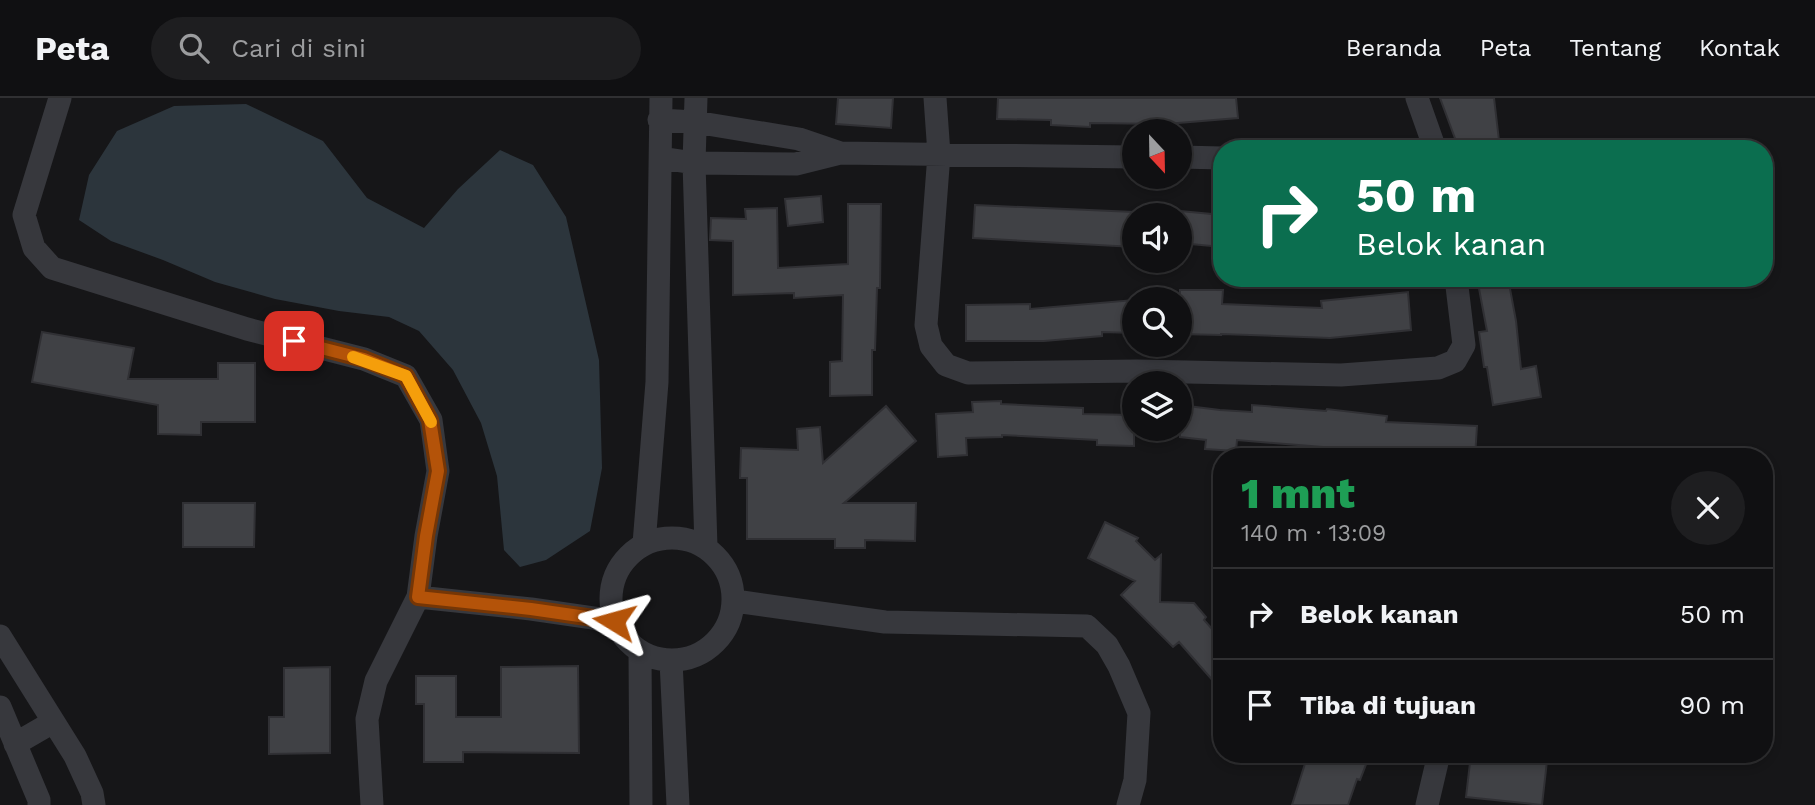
<!DOCTYPE html>
<html lang="id">
<head>
<meta charset="utf-8">
<style>
	body { margin:0; font-family:"Work Sans",sans-serif; background:#1e1e20; color:#f1f3f6; height:100vh; display:flex; flex-direction:column; font-size:26px; white-space:nowrap }
	* { box-sizing:border-box; margin:0 }
	p { font-size:23px; color:#9c9d9f }
	.icon { flex:none; width:38px; height:38px; fill:none; stroke:currentColor; stroke-width:2; stroke-linecap:round; stroke-linejoin:round }
	.map { position:relative; flex:1; overflow:hidden }
	.sheet { position:absolute; left:1213px; top:350px; width:560px; height:315px; display:flex; flex-direction:column; background:#101012; border-radius:28px; box-shadow:0 4px 10px #0003,0 0 0 2px #303032 }
	.sheet>* { flex:none }
	.top-card { position:absolute; left:1213px; top:42px; width:560px; height:147px; border-radius:28px; box-shadow:0 4px 10px #0003,0 0 0 2px #303032; background:#0b6e4f; color:#fff; overflow:hidden }
	.needle { width:46px; rotate:158deg }
	.controls { position:absolute; left:1122px; top:21px; display:grid; gap:14px }
	.controls a { display:grid; place-items:center; width:70px; height:70px; border-radius:50%; background:#101012; box-shadow:0 4px 10px #0003,0 0 0 2px #303032; font-size:35px }
	.pin { position:absolute; display:grid; place-items:center; width:60px; height:60px; color:#fff; margin:-30px; border-radius:14px; box-shadow:0 4px 10px #0006 }
	.me { position:absolute; width:77px; margin:-38px; rotate:278deg; stroke-linejoin:round; filter:drop-shadow(0 0 5px #0008) }
	.turn { display:flex; align-items:center; gap:24px; height:147px; padding:0 28px; font-size:32px }
	.turn .icon { width:91px; height:91px; stroke-width:2.5 }
	.turn b { display:block; font-size:49px; line-height:60px }
	.round { display:grid; place-items:center; flex:none; width:74px; height:74px; border-radius:37px; background:#1e1e20 }
	.head { display:flex; align-items:center; justify-content:space-between; height:119px; padding:0 28px }
	h1 { font-size:42px; font-weight:800; line-height:52px; color:#1e9e55 }
	ul { padding:0; list-style:none }
	li { display:flex; align-items:center; gap:21px; height:91px; padding:0 28px; border-top:2px solid #303032 }
	li div { flex:1 }
	li b { display:block; font-size:26px }
	li em { font-style:normal }
	header { display:flex; align-items:center; gap:42px; box-sizing:border-box; height:98px; padding:0 35px; background:#101012; border-bottom:2px solid #303032 }
	header strong { font-size:33px }
	nav { display:flex; gap:38px; margin-inline-start:auto; font-size:24px }
	.search { width:490px; height:63px; background:#1e1e20; display:flex; align-items:center; gap:18px; box-sizing:border-box; padding:0 24px; border-radius:38px; color:#9c9d9f; font-size:26px }
	.map>svg:first-child { display:block }
	.water { fill:#2c353c }
	.building { fill:#404145; stroke:#303034; stroke-width:2 }
	.lines { fill:none; stroke-linecap:round; stroke-linejoin:round }
	.minor { stroke:#37383d; stroke-width:23 }
	.route-casing { stroke:#753606; stroke-width:18 }
	.route { stroke:#b45309; stroke-width:12 }
	.slow { stroke:#f59e0b; stroke-width:12 }
</style>
</head>
<body>
<header>
<strong>Peta</strong>
<div class="search"><svg class="icon" aria-label="search" viewBox="0 0 24 24"><circle cx="10" cy="10" r="6"/><path d="M15 15l6 6"/></svg>Cari di sini</div>
<nav><a>Beranda</a><a>Peta</a><a>Tentang</a><a>Kontak</a></nav>
</header>
<div class="map">
<svg width="1815" height="707" viewBox="0 0 1815 707">
	<rect width="100%" height="100%" fill="#161618"/>
	<!-- water -->
	<path class="water" d="M246,6L323,43L367,100L424,130L458,91L500,52L533,67L566,119L599,262L602,370L590,433L546,462L520,469L504,452L497,378L481,325L453,272L419,233L389,219L339,213L275,201L215,184L163,162L111,143L79,122L89,77L117,33L174,8Z"/>
	<!-- building -->
	<path class="building" d="M838,0H893L891,30L836,26Z
		M998,0H1236L1238,20L1166,26L1090,25V29L1051,27V22L997,21Z
		M1440,0H1494L1500,51H1459Z
		M821,98L823,124L788,128L785,101Z
		M848,106H881L880,190H877L875,252H872V297L830,298V264L842,263L843,197L794,200V195L733,197V143L710,142L711,120L746,121L745,111L777,110L778,170L848,166Z
		M975,107L1134,114V149L973,140Z
		M1180,113L1222,117V149L1180,145Z
		M1477,180H1508L1516,223L1521,271L1536,268L1541,299L1493,307L1487,269H1484L1479,234L1487,233Z
		M1180,192H1223L1222,206L1322,210L1321,203L1408,194L1411,232L1330,240L1221,236V237L1180,236Z
		M1134,202V235L1102,234V238L1044,243H966V207L1030,206V211Z
		M42,234L134,250L128,281H218V265H255V324H201V337L158,336V307L32,284Z
		M1001,303V306L1083,310V316L1134,317V348L1097,347V342L1002,337V339L966,340L967,357L938,359L936,316L973,314L972,304Z
		M1180,307L1220,312L1252,314V307L1326,313L1327,311L1387,318L1386,324L1477,328L1475,359H1344L1321,356L1322,349L1237,342L1236,353L1205,351L1206,342L1180,339Z
		M886,308L916,343L844,405H916L915,443L865,442V450H835V441H747V380H740L741,350L798,352L797,331L820,329L823,365Z
		M183,405H255L254,449H183Z
		M1105,424L1138,440L1136,443L1155,462L1161,457L1160,504L1194,505L1206,519L1204,522L1222,542V593L1179,544L1173,549L1121,497L1135,483L1088,460Z
		M578,568L579,655L463,654V664H424V606H416V578H456V619H501V569Z
		M330,569V655L269,656V619H284V570Z
		M1308,656H1370L1360,682L1357,681L1348,707H1292Z
		M1471,656H1485L1547,663L1542,707L1466,699Z"/>
	<g class="lines">
		<!-- minor -->
		<path class="minor" d="M60,0L24,117L34,150L52,170L247,231L364,261L406,278L431,322L438,373L426,438L418,499L376,583L367,621L372,707
			M696,0L694,65L706,449
			M935,0L939,56L926,227L931,248L946,267L968,275L1137,273L1341,277L1438,270L1455,263L1464,247L1456,180
			M1417,0L1435,51
			M659,22L695,24L799,41L840,55
			M1180,59L1222,60
			M661,60L694,65L796,66L840,55L1134,59
			M611 501a61 61 0 1 1 122 0a61 61 0 1 1-122 0Z
			M644,446L657,284L661,0
			M418,499L531,511L614,523
			M735,503L885,524L1087,528L1107,547L1119,568L1139,615L1135,682L1128,707
			M0,538L75,658L92,695L94,707
			M640,554L641,707
			M671,563L678,707
			M0,609L39,702V707
			M15,646L53,624
			M1427,707L1439,656"/>
	</g>
	<g class="lines">
		<defs>
			<path id="route" d="M294,243L364,261L406,278L430,322L438,373L426,438L418,499L531,511L614,523"/>
		</defs>
		<!-- route casing -->
		<use href="#route" class="route-casing"/>
		<!-- route -->
		<use href="#route" class="route"/>
		<!-- slow -->
		<path class="slow" d="M353,259L406,278L431,324"/>
	</g>
</svg>
<div class="controls">
<a><svg class="needle" viewBox="-14 -14 28 28"><path d="M0-13l5 13h-10z" fill="#e53935"/><path d="M0 13l5-13h-10z" fill="#9c9d9f"/></svg></a>
<a><svg class="icon" aria-label="sound" viewBox="0 0 24 24"><path d="M4 9h4l5-4v14l-5-4H4zM17 9q2 3 0 6"/></svg></a>
<a><svg class="icon" aria-label="search" viewBox="0 0 24 24"><circle cx="10" cy="10" r="6"/><path d="M15 15l6 6"/></svg></a>
<a><svg class="icon" aria-label="layers" viewBox="0 0 24 24"><path d="M12 4l9 5-9 5-9-5zM3 14l9 5 9-5"/></svg></a>
</div>
<div class="pin" style="left:294px;top:243px;background:#d93025"><svg class="icon" aria-label="arrive" viewBox="0 0 24 24"><path d="M6 21V4h12l-3 4 3 4H6"/></svg></div>
<svg class="me" style="left:614px;top:523px" viewBox="-20 -20 40 40"><path d="M0-17L14 15 0 8-14 15z" fill="#b45309" stroke="#fff" stroke-width="4"/></svg>
<div class="top-card">
<div class="turn"><svg class="icon" aria-label="right" viewBox="0 0 24 24"><path d="M7 20v-9h11M14 6l5 5-5 5"/></svg><div><b>50 m</b>Belok kanan</div></div>
</div>
<section class="sheet">
<div class="head"><div><h1>1 mnt</h1><p>140 m · 13:09</p></div><a class="round"><svg class="icon" aria-label="close" viewBox="0 0 24 24"><path d="M6 6l12 12M18 6L6 18"/></svg></a></div>
<ul>
<li><svg class="icon" aria-label="right" viewBox="0 0 24 24"><path d="M7 20v-9h11M14 6l5 5-5 5"/></svg><div><b>Belok kanan</b></div><em>50 m</em></li>
<li><svg class="icon" aria-label="arrive" viewBox="0 0 24 24"><path d="M6 21V4h12l-3 4 3 4H6"/></svg><div><b>Tiba di tujuan</b></div><em>90 m</em></li>
</ul>
</section>
</div>
</body>
</html>
